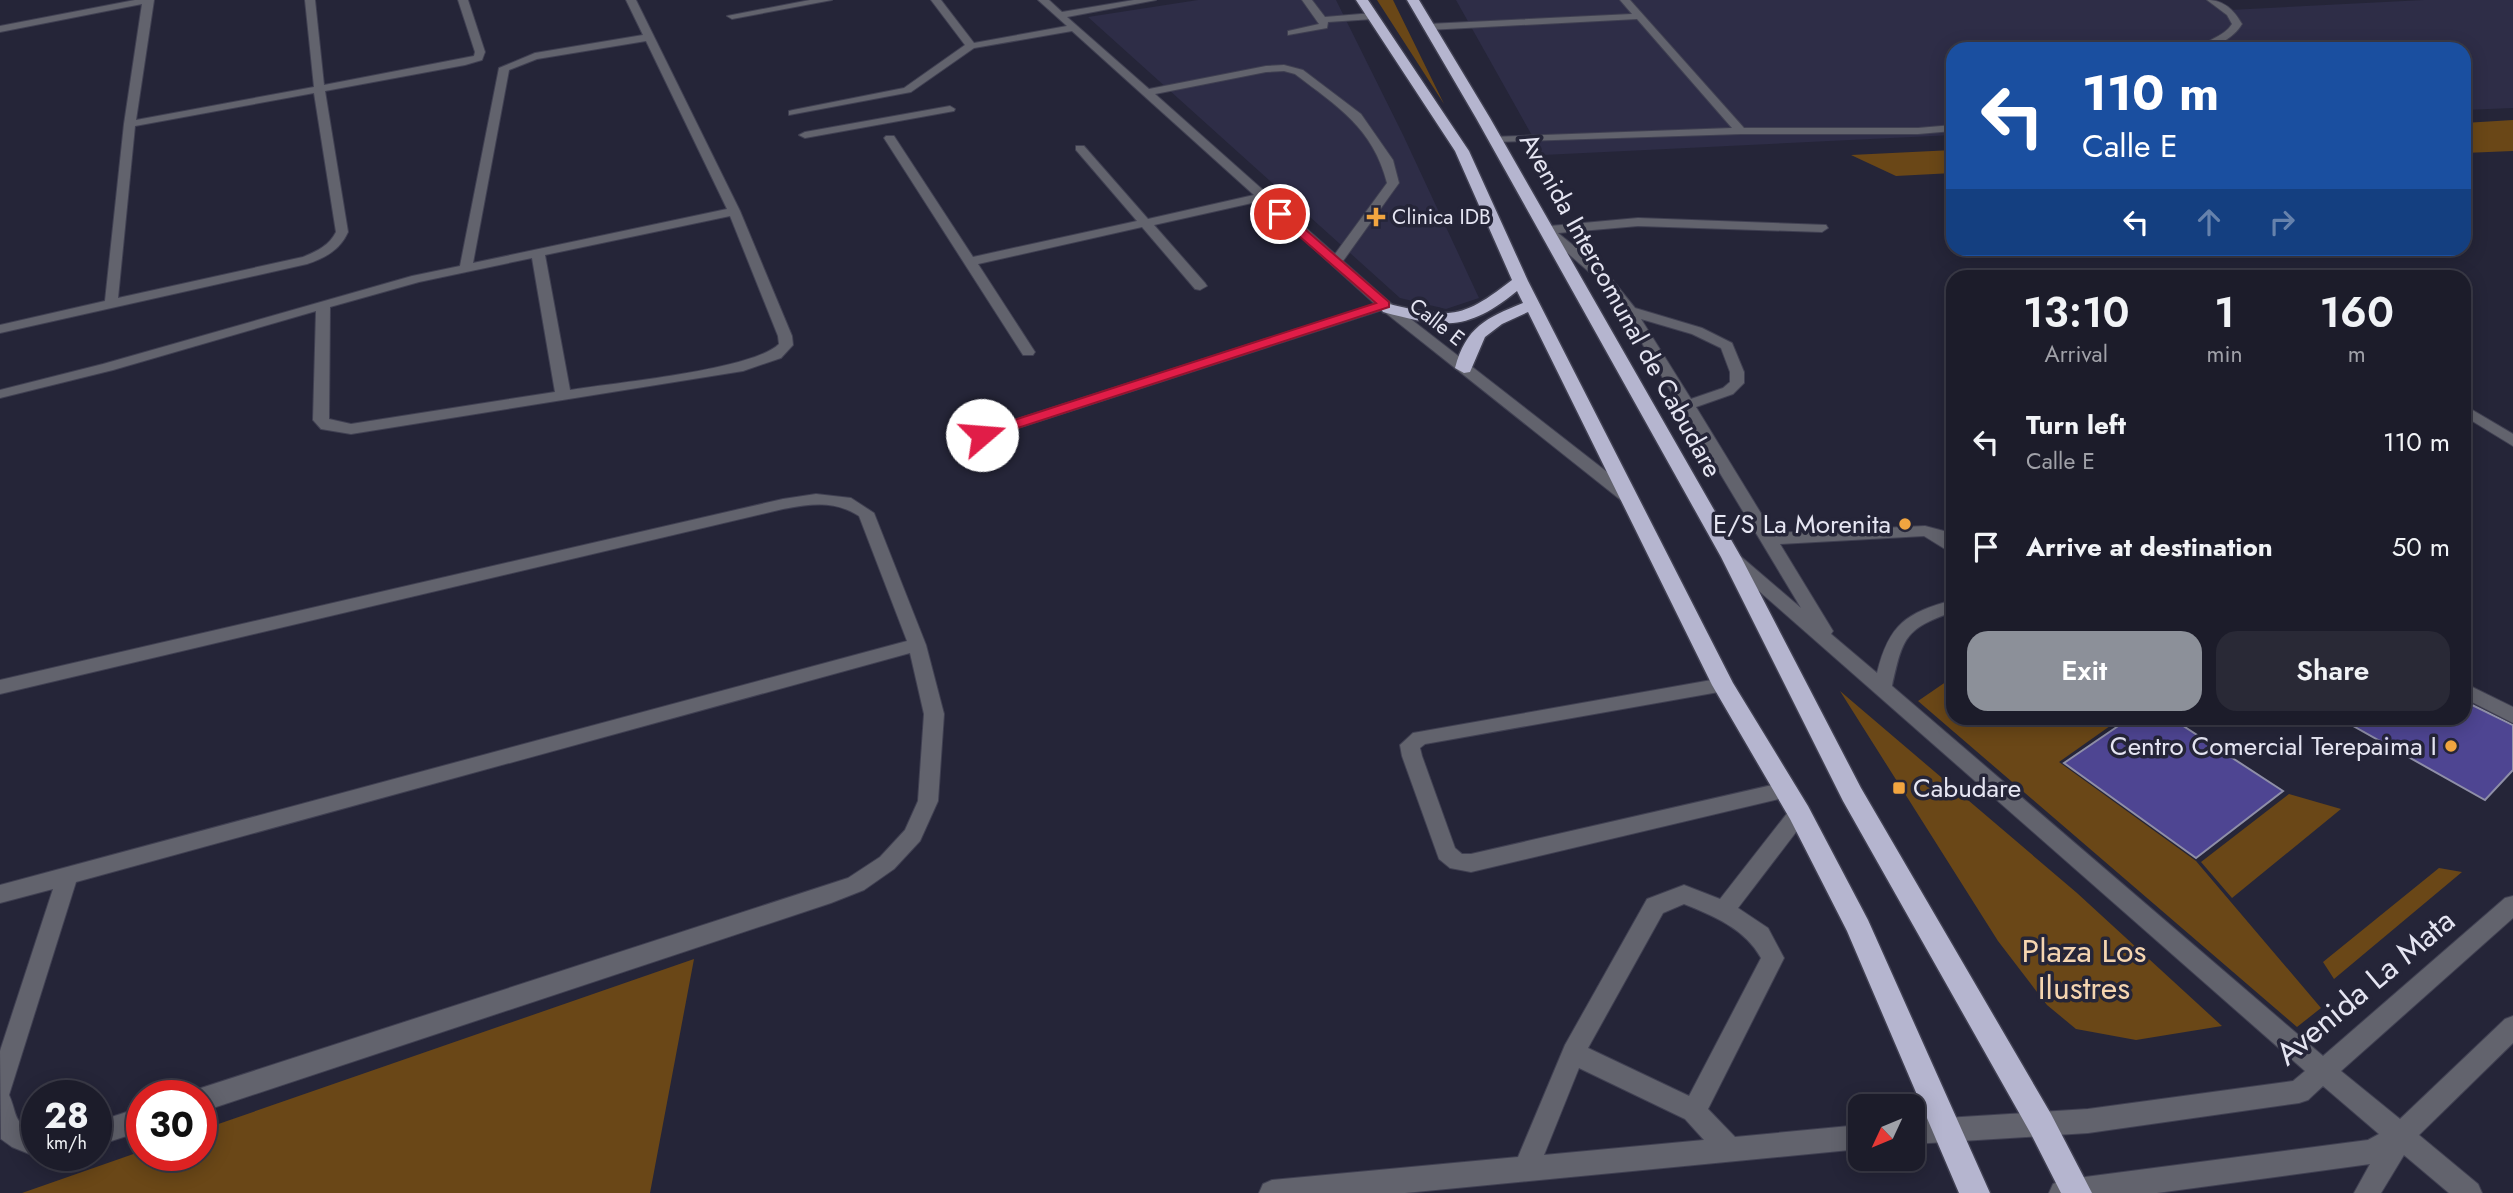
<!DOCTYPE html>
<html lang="en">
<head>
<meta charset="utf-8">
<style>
	body { margin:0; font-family:Jost,sans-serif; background:#292936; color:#f1f3f6; height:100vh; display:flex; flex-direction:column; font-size:26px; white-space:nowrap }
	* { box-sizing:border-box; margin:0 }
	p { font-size:23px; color:#a0a1a8 }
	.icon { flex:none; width:38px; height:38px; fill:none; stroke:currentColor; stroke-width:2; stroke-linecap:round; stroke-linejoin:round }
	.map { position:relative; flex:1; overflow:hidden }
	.panel { position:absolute; left:1946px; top:270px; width:525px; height:455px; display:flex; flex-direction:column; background:#1c1c2a; border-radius:21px; box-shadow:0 4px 18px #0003,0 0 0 2px #3a3a47 }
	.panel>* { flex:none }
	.banner { position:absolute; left:1946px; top:42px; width:525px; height:214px; border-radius:21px; box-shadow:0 4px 18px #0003,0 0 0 2px #3a3a47; background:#1a4fa0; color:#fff; overflow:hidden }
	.needle { width:46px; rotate:226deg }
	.buttons { position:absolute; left:1848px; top:1094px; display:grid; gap:14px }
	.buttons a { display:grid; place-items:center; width:77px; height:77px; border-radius:14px; background:#1c1c2a; box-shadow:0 4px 18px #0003,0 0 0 2px #3a3a47; font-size:35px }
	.speed { position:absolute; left:21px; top:1080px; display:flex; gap:14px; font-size:35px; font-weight:700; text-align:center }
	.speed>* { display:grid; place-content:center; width:91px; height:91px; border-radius:50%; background:#1c1c2a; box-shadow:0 4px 18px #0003,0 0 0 2px #3a3a47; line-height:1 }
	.speed small { font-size:18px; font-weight:400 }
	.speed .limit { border:10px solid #d22; background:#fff; color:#111 }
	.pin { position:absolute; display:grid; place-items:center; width:60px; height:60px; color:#fff; margin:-30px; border:4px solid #fff; border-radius:50%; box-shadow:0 2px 7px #0007 }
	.me { position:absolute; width:77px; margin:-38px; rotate:72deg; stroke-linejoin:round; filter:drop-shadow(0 0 5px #0008) }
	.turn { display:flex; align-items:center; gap:24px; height:147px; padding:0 21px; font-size:32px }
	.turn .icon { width:91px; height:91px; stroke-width:2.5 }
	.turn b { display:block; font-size:49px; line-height:60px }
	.lanes { display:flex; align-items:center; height:66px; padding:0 21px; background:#0003; justify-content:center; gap:35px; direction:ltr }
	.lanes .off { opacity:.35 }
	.eta { display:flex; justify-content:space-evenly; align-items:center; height:119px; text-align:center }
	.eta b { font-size:42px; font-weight:600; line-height:49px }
	.cta { display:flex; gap:14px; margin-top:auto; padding:14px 21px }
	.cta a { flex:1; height:80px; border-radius:21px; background:#8c9099; color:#fff; font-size:28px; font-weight:600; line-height:80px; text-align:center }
	.cta a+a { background:#292936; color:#f1f3f6 }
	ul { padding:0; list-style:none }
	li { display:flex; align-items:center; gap:21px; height:105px; padding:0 21px }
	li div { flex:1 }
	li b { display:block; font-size:26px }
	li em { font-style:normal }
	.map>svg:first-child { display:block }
	.built { fill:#2e2d47 }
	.green { fill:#6a4717 }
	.building { fill:#4e4592; stroke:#8f8fa8; stroke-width:2 }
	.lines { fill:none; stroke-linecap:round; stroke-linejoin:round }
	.minor-casing { stroke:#404052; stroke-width:2 }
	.highway-casing { stroke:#404052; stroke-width:3 }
	.minor { fill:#62636d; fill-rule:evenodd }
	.highway { fill:#b5b5cf; fill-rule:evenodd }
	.route { fill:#e11d48; stroke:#92132f; stroke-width:2 }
	.poi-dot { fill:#f1a540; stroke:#252538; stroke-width:2.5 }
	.labels { text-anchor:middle; stroke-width:7; stroke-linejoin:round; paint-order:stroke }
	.far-poi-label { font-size:21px; fill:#e5e5f2; stroke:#252538; text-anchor:start }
	.far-street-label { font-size:21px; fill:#e5e5f2; stroke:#252538 }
	.street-label { font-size:26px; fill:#e5e5f2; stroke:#252538 }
	.poi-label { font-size:26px; fill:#e5e5f2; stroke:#252538; text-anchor:end }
	.near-park-label { font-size:32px; fill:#f5d5b0; stroke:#252538 }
	.near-street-label { font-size:32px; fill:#e5e5f2; stroke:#252538 }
</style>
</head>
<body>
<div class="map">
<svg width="2513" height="1193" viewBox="0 0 2513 1193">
	<rect width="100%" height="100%" fill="#252538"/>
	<!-- built -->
	<path class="built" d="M1198,0H1336L1404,137L1479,298L1446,309L1400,298L1088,17Z
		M1456,0H2216L2230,10L2424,0H2513V108L2464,110V49H1953V135L1543,155Z"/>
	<!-- green -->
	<path class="green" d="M1377,0H1393L1444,104Z
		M2513,120V151L2464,153V123Z
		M1953,150V173L1896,176L1851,155Z
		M1953,677V718H2097L2110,726L2059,762L2196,861L2321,1008L2297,1027L1918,701Z
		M1840,691L2077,893L2222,1026L2136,1040L2076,1029L2047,1005L1998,941Z
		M2289,794L2341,809L2232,898L2201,862Z
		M2439,868L2462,872L2334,979L2323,962Z
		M694,959L650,1193H22L142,1151V1155H201V1130Z"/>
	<!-- building -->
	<path class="building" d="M2464,701L2513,725V770L2485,800L2339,718H2464Z
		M2130,718H2171L2283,791L2196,858L2064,763Z"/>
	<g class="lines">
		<defs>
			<path id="minor" d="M135,0H154L136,120L314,87L305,0H315L324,85L474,56L475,52L458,0H468L485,52L482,60L465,65L325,91L348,232C340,250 325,258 307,264L0,333V325L105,301L124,124L142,4L0,32V26ZM314,93L336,232C329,246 317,251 303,257L118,298L135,126Z
				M626,0H636L740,211L792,336L793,345L781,358L743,371L351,434L321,429L313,420L316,311L113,370L0,398V390L103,364L412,276L460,266L499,68L535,53L643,35ZM646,41L727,209L473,263L509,70L537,59ZM730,216L778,336L779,344C753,370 612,383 570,390L545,255ZM532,258L555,392L351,424L329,419L330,307L419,282Z
				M810,0H832L732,19L727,16Z
				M931,0H941L974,43L1067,26L1038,0H1049L1062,12L1134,0H1156L1067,17L1149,89L1266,66L1284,65L1303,70L1361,114L1393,160L1399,183L1343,261L1394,306L1634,493L1636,497L1634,501H1622L1382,310L987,438H977L974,435L977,432L1375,304L1261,201L1154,225L1205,283L1207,286L1200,290L1195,289L1142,227L978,264L1035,352L1033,355H1023L884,138L886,136H894L973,257L1137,221L1076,150V146H1084L1148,219L1254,195L1072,31L974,48L911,92L789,115V111L793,110L904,88L965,45ZM1284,71L1295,74C1338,107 1373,128 1387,183L1335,254L1155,94L1266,72Z
				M1302,0H1312L1325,17L1373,13L1378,16L1373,19L1328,22L1327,28L1288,35V31L1319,24Z
				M1620,0H1630L1744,128H1918L1953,125V131L1918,134H1741L1495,142L1489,139L1491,137L1732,128L1637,19L1428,30L1423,27L1428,24L1632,14Z
				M2207,0C2224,0 2234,10 2242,24C2234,38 2214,49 2198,49C2208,39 2225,36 2232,24L2227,15Z
				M950,106L955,109L954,111L805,138L799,135L805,132Z
				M1638,218L1826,225L1828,228L1822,232L1638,226L1558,233L1606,272L1635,308L1702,328L1732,343L1744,372V383L1733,394L1696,407L1773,533L1925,526L1944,531L1953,539V554L1924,536L1780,544L1833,631L1831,634L1877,673C1889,624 1906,613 1953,600V612C1904,629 1903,638 1892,686L2323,1056L2505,898L2513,896V918L2341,1071L2400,1119L2505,1019L2513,1016V1043L2419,1135L2478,1184L2482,1193H2449L2404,1155L2381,1193H2354L2370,1164L2157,1193H2049L2053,1184L2062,1180L2368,1140L2379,1134L2323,1086L2308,1100L2299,1103L2088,1133L1913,1144V1120L2088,1109L2293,1081L2305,1071L1726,562L1724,558L1726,554H1738L1801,608L1619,305L1596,278L1539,228L1545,224L1550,226ZM1641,319L1692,334L1721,348L1730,372V382L1723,388L1691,399Z
				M2464,405L2513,434V446L2464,416Z
				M816,494L851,498L874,513L926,645L944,714L938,801L920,841L894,869L864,890L831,903L201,1112V1096H191L192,1092L201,1088L848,878L880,857L905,830L918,801L924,714L910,653L76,882L9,1095C18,1115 12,1123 37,1133V1155H42L37,1157L12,1147L1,1139L0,1051L53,889L0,903V885L907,641L859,516C834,500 811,504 783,509L0,694V680L783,499Z
				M1723,678L1730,680L1732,685L1730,690L1425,744L1420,748L1422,756L1455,848L1462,854H1471L1785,782L1792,784L1795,790L1792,796L1471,872L1450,868L1439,859L1402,756L1400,745L1413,733Z
				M2464,683L2513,707V723L2464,698Z
				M1799,805L1806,807L1809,813L1806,819L1738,908L1768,928L1784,958L1708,1109L1735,1137L1860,1125V1149L1405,1193H1259L1263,1184L1272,1180L1518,1157L1565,1045L1647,899L1684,885L1720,899L1792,807ZM1684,904C1714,916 1745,929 1761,958L1689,1096L1588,1048L1663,913ZM1579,1068L1685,1119L1704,1140L1544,1155Z
				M142,1107V1131L96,1146V1122Z"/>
			<path id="highway" d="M1356,0H1368L1469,151L1528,281L1733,683L1808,806L1868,920L1990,1193H1959L1847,931L1790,819L1712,685L1528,312L1502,324L1485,337L1470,372L1464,373L1455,368C1466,327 1486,318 1523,303L1517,291C1467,332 1443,328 1383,312L1381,309L1389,304C1450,319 1462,319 1512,280L1455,151Z
				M1407,0H1419L1490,118L1741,557L1861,788L2051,1114L2092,1193H2061L2031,1134L1843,801L1721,557L1476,118Z"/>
		</defs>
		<!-- minor casing -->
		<use href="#minor" class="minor-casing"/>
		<!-- highway casing -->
		<use href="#highway" class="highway-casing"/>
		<!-- minor -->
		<use href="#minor" class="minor"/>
		<!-- highway -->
		<use href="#highway" class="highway"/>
	</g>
	<!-- route -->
	<path class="route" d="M1276,211H1284L1389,302V307L987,438H977V432L1376,303L1276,216Z"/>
	<!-- markers -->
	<g class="poi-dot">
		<path d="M1372.5 206.5h7v7h7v7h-7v7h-7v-7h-7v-7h7z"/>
		<circle cx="1905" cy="524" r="7"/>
		<circle cx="2451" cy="746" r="7"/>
		<rect x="1892" y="781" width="14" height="14" rx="3.5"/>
	</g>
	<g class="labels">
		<!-- far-poi labels -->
		<g class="far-poi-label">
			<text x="1392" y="224">Clinica IDB</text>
		</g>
		<!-- far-street labels -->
		<g class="far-street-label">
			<text transform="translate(1437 322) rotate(38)" y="7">Calle E</text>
		</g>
		<!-- street labels -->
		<g class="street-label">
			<text transform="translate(1621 305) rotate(61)" y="9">Avenida Intercomunal de Cabudare</text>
		</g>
		<!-- poi labels -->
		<g class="poi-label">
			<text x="1891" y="533">E/S La Morenita</text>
			<text x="2437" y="755">Centro Comercial Terepaima I</text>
			<text x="1913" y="797" text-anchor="start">Cabudare</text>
		</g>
		<!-- near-park labels -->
		<g class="near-park-label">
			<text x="2084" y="962">Plaza Los<tspan x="2084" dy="37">Ilustres</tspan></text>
		</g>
		<!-- near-street labels -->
		<g class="near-street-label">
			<text transform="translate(2365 987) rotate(-40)" y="11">Avenida La Mata</text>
		</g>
	</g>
</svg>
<div class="buttons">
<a><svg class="needle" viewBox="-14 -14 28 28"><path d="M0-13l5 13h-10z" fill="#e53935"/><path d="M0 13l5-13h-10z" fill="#a0a1a8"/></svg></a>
</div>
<div class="speed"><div>28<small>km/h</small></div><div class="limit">30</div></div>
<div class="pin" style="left:1280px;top:214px;background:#d93025"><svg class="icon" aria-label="arrive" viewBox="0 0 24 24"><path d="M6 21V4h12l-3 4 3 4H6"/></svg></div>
<svg class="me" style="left:982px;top:435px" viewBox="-20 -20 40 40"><circle r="19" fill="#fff"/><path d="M0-13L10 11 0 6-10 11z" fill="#e11d48"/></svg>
<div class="banner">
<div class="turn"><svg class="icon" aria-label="left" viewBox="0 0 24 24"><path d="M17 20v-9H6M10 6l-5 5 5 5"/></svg><div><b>110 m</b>Calle E</div></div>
<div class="lanes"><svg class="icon" aria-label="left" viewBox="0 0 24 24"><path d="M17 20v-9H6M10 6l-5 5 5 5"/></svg><svg class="icon off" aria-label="ahead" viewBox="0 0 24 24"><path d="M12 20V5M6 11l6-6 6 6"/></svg><svg class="icon off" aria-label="right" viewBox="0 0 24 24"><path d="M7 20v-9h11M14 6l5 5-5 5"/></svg></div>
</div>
<section class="panel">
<div class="eta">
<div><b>13:10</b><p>Arrival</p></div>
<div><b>1</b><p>min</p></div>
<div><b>160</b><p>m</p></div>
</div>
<ul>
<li><svg class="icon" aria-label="left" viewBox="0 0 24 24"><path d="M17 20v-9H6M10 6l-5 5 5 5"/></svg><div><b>Turn left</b><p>Calle E</p></div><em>110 m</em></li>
<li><svg class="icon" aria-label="arrive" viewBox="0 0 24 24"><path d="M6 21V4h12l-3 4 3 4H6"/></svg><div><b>Arrive at destination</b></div><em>50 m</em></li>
</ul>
<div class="cta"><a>Exit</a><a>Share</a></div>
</section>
</div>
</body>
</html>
